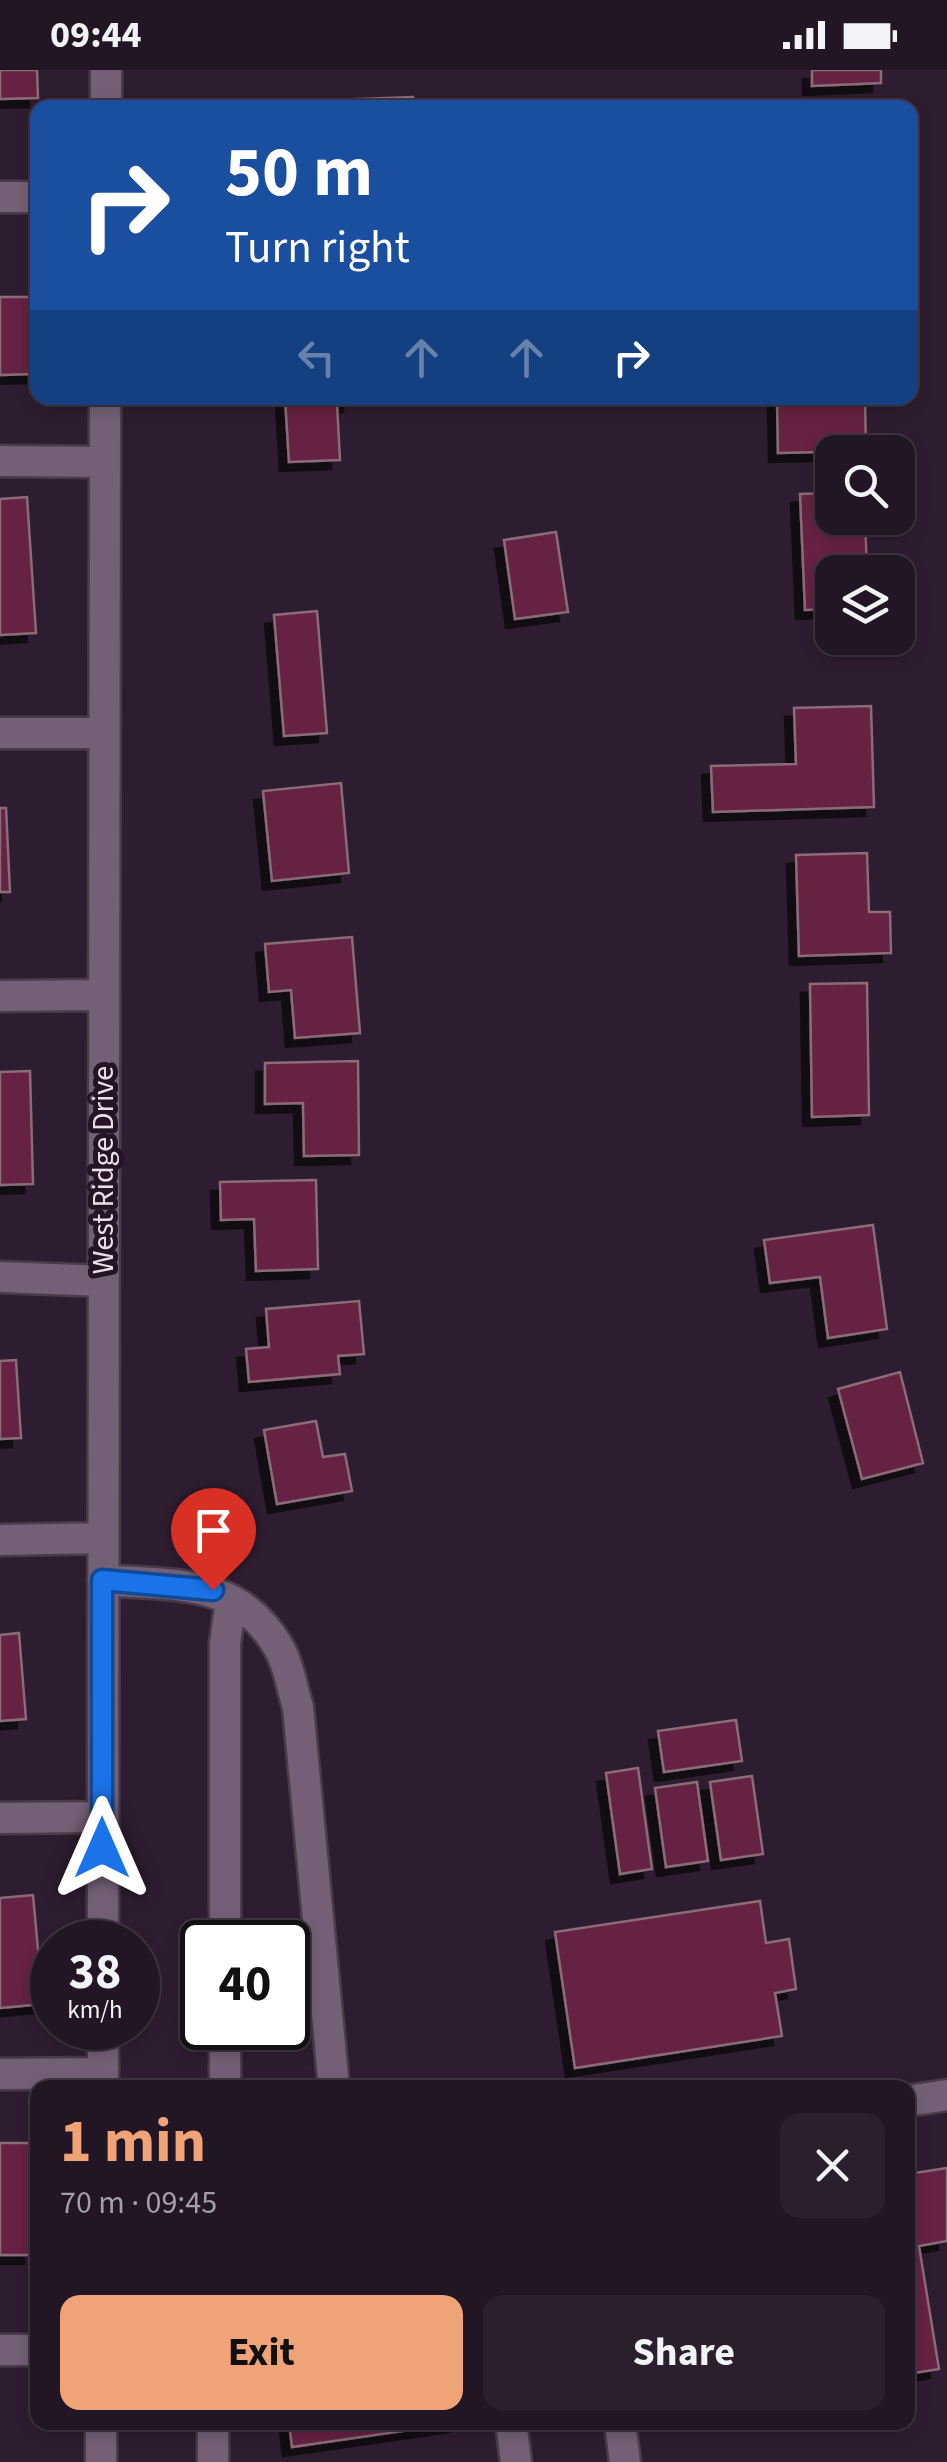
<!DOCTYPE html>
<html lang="en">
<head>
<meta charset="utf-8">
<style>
	body { margin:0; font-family:"Source Sans 3",sans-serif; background:#2a1f2c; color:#f1f3f6; height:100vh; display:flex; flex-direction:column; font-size:38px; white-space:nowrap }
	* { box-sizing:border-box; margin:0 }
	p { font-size:32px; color:#a29fa6 }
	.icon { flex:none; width:55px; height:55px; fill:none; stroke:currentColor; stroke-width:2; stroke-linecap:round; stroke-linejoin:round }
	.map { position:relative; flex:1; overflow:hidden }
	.details { position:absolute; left:30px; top:2010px; width:885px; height:350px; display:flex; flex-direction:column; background:#221624; border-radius:20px; box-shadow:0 5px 15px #0003,0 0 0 2px #3f3541 }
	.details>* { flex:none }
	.banner { position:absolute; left:30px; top:30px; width:888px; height:305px; border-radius:20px; box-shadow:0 5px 15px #0003,0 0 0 2px #3f3541; background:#1a4fa0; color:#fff; overflow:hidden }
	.fabs { position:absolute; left:815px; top:365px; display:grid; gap:20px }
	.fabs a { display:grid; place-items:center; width:100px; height:100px; border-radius:20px; background:#221624; box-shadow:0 5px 15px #0003,0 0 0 2px #3f3541; font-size:50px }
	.speed { position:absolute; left:30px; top:1850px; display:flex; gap:20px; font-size:50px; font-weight:700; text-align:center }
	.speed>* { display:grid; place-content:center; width:130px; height:130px; border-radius:50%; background:#221624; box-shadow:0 5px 15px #0003,0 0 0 2px #3f3541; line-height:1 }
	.speed small { font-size:25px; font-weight:400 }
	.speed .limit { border:5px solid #111; border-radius:15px; background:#fff; color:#111 }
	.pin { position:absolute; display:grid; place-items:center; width:85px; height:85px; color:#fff; margin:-102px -42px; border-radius:50% 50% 50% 0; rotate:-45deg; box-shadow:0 0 10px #0007 }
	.pin .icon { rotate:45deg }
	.me { position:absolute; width:110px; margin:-55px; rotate:0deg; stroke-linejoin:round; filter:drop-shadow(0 0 8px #0008) }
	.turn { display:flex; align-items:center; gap:35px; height:210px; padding:0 30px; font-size:45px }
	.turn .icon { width:130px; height:130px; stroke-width:2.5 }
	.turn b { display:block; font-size:70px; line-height:85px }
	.lanes { display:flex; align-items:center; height:95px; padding:0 30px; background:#0003; justify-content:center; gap:50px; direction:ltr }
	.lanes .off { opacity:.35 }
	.round { display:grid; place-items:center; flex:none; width:105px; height:105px; border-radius:20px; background:#2a1f2c }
	.headline { display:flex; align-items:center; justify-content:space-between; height:170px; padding:0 30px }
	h1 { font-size:60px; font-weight:700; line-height:75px; color:#efa376 }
	.button { display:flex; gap:20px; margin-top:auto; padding:20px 30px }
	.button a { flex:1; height:115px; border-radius:20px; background:#efa376; color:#111; font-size:40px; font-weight:700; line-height:115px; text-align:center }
	.button a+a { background:#2a1f2c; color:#f1f3f6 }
	.status { display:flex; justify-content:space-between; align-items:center; height:70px; padding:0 50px; background:#221624; direction:ltr }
	.status svg { height:28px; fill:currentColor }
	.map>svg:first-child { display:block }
	.building { fill:#662043; stroke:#8a6c78; stroke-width:2.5; filter:url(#shadow) }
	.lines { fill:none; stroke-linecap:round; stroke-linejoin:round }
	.minor-casing { stroke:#493b4a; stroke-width:35 }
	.minor { stroke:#746076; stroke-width:30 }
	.route-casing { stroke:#114b97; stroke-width:25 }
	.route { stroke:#1a73e8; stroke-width:18 }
	.labels { text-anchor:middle; stroke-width:10; stroke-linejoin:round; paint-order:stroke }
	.street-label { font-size:30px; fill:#eadeeb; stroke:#241426 }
</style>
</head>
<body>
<div class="status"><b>09:44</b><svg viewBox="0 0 49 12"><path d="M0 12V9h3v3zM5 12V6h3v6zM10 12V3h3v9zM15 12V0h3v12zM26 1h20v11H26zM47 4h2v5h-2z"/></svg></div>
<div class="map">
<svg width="947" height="2392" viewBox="0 0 947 2392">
	<defs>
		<filter id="shadow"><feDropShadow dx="-9" dy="9" stdDeviation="0" flood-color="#0009"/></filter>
	</defs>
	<rect width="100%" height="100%" fill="#2e1d30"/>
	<!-- building -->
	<path class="building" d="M0,0H37L38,28L0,29Z
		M812,0H881V13L812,16Z
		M413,27L414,38H277V32Z
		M867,34V38H765V36Z
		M0,227H34L35,304L0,305Z
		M285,328H352V333L337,334L340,390L289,392Z
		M777,328H865L866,381L778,383Z
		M832,423V448H865L867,502H832V539L805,540L800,424Z
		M27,427L36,563L0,565V429Z
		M556,462L568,542L515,549L504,470Z
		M317,541L327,663L284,666L274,545Z
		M871,636L874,737L713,742L711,696L796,694L794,638Z
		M341,713L349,803L272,811L263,721Z
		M0,738H6L10,822H0Z
		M867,783L869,842H890L891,883L799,886L796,785Z
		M352,867L360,963L295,968L291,920L269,922L265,874Z
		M867,913L869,1045L812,1047L810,914Z
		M358,991L359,1085L304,1086L303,1033L265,1034V993Z
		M30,1001L33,1114L0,1115V1002Z
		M316,1110L318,1199L256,1201L254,1149L221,1150L220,1112Z
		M873,1155L887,1259L828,1268L820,1207L770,1213L764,1170Z
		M359,1231L364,1284L338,1286L340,1304L249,1312L246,1279L269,1277L266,1239Z
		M16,1290L21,1368L0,1369V1291Z
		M900,1302L923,1393L862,1409L838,1319Z
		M316,1351L323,1387L345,1384L352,1421L277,1434L264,1360Z
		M19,1563L26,1649L0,1651V1565Z
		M736,1650L742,1691L664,1702L658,1661Z
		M638,1698L652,1799L620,1804L606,1703Z
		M752,1706L763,1784L721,1790L710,1712Z
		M697,1712L708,1791L666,1797L655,1718Z
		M33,1825L43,1934L0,1938V1828Z
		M760,1831L766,1873L789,1869L796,1919L775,1923L782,1966L575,1998L555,1862Z
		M0,2073H35L33,2185H0Z
		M947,2098V2171L919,2176L939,2299L908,2304V2104Z
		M289,2352H458V2353L292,2377Z"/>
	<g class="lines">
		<defs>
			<path id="minor" d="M106,38V0
				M0,127H38
				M0,391L105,392
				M0,663H104
				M0,926L103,925
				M0,1207L103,1211
				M0,1470L103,1468
				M103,1510C175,1516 238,1507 279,1578C289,1595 292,1619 298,1637L334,2018
				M0,1748L102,1747
				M103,1872L105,328
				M225,1872V1573L231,1530
				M0,2004L103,2003
				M103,2018V1958
				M225,2018V1958
				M908,2031L947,2025
				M0,2280H38
				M511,2352L516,2392
				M620,2352L625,2392
				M101,2392V2352
				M213,2392V2352"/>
		</defs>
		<!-- minor casing -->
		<use href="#minor" class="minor-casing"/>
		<!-- minor -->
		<use href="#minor" class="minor"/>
	</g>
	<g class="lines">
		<defs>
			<path id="route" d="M102,1778V1510L213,1520"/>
		</defs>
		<!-- route casing -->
		<use href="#route" class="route-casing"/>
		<!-- route -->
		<use href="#route" class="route"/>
	</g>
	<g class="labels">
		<!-- street labels -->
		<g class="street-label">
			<text transform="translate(103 1100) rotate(-90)" y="10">West Ridge Drive</text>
		</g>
	</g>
</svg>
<div class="fabs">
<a><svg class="icon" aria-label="search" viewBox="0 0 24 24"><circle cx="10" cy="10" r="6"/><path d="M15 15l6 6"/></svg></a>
<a><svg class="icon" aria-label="layers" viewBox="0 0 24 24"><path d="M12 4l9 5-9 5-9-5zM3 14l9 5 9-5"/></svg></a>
</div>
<div class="speed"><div>38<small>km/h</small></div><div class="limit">40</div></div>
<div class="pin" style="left:213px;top:1520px;background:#d93025"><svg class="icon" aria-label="arrive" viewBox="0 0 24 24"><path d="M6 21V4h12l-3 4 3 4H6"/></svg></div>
<svg class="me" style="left:102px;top:1778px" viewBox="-20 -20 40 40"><path d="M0-17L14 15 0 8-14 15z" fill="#1a73e8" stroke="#fff" stroke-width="4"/></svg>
<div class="banner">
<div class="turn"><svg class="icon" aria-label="right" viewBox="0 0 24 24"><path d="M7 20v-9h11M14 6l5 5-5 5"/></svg><div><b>50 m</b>Turn right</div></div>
<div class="lanes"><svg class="icon off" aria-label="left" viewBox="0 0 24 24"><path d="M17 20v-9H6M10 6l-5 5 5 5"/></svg><svg class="icon off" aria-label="ahead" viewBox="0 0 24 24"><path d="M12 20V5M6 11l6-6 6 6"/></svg><svg class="icon off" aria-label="ahead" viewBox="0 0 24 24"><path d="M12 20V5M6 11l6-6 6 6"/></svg><svg class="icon" aria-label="right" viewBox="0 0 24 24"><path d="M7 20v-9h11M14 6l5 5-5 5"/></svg></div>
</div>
<section class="details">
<div class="headline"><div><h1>1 min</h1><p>70 m · 09:45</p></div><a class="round"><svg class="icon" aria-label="close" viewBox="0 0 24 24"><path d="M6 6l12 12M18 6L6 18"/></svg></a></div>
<div class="button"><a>Exit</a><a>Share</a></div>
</section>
</div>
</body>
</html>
